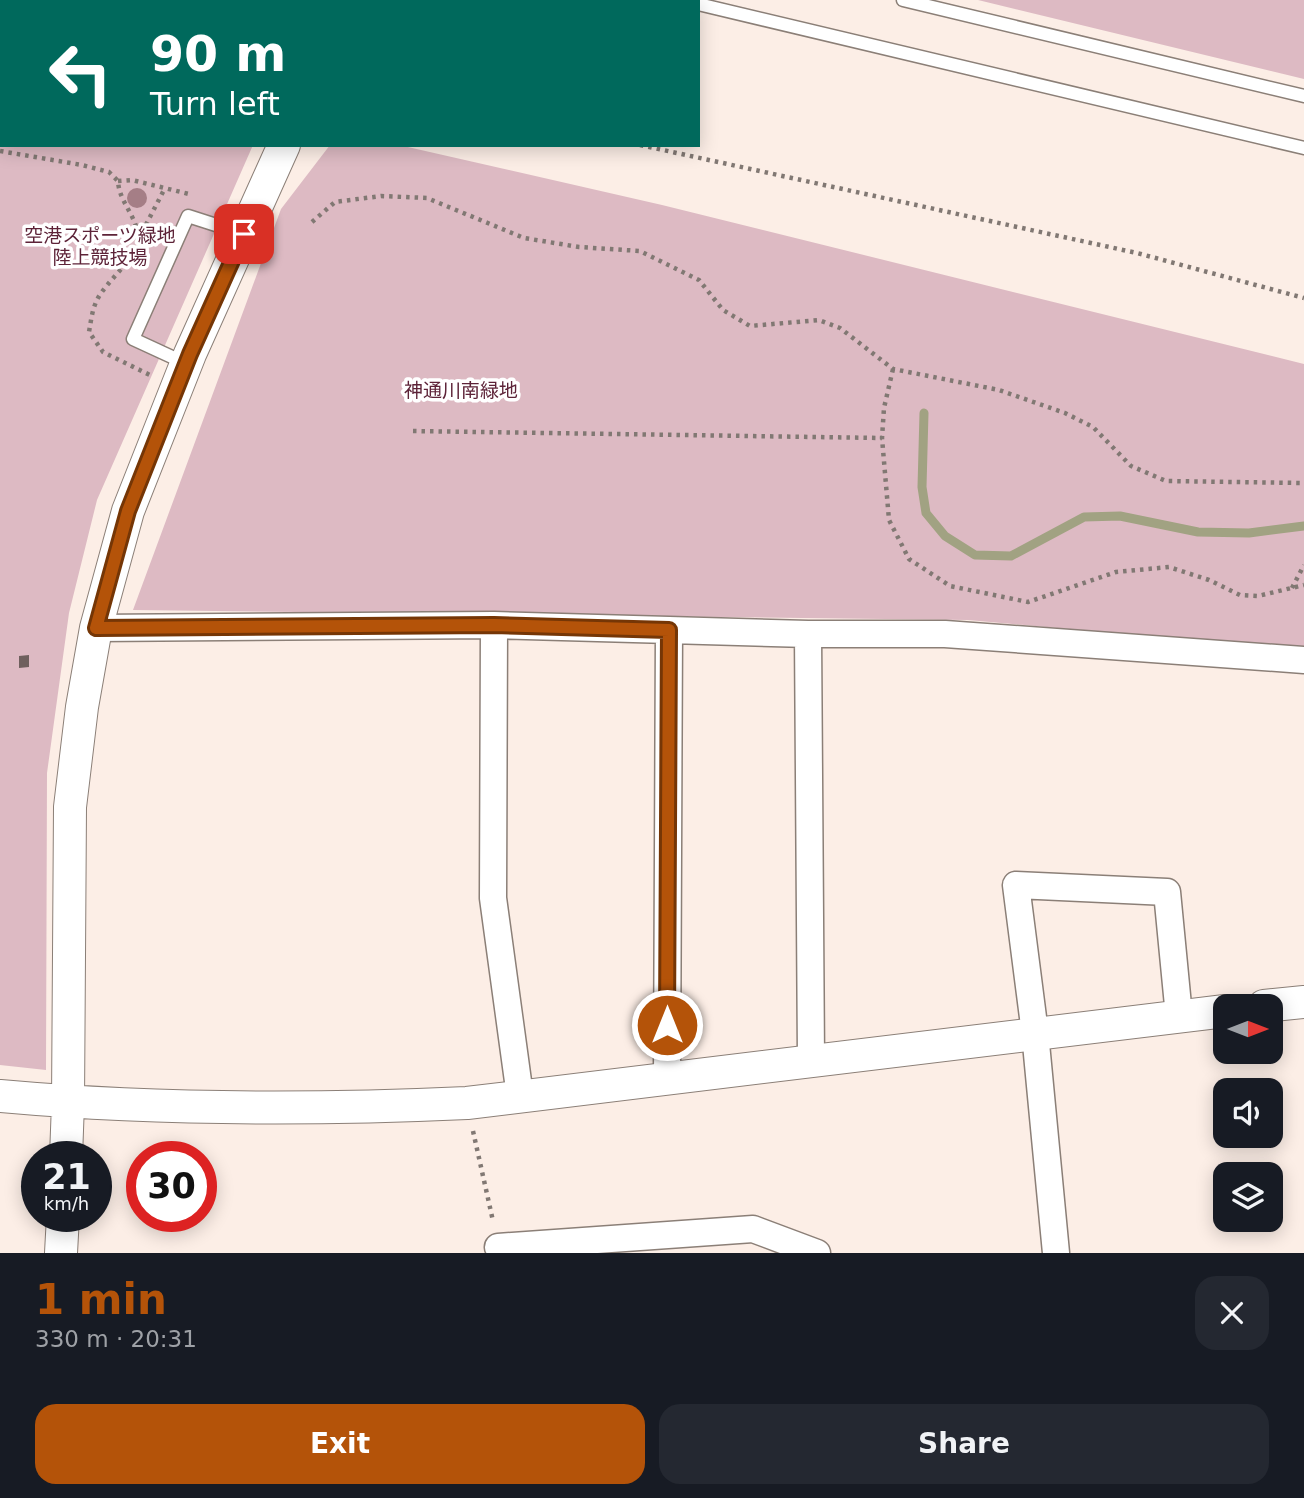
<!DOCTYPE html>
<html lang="en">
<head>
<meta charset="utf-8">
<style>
	body { margin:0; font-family:"DejaVu Sans","Noto Sans JP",sans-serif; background:#242831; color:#f1f3f6; height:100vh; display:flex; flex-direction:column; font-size:26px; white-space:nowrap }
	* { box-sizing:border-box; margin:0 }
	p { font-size:23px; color:#9ea1a6 }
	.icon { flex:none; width:38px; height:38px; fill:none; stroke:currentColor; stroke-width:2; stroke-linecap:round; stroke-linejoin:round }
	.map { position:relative; height:1253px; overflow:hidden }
	.details { display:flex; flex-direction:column; background:#171b24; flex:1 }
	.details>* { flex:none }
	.banner { position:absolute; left:0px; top:0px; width:700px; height:147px; box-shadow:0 4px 18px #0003; background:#00695c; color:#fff; overflow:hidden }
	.needle { width:46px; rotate:90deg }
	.tools { position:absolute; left:1213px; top:994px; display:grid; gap:14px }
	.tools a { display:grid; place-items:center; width:70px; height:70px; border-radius:14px; background:#171b24; box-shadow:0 4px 18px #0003; font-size:35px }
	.speed { position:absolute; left:21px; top:1141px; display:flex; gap:14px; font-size:35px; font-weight:700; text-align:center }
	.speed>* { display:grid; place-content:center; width:91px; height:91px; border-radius:50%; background:#171b24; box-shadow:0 4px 18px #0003; line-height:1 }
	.speed small { font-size:18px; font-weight:400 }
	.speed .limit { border:10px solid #d22; background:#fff; color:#111 }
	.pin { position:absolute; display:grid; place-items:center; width:60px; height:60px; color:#fff; margin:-30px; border-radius:14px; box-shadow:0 4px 10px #0006 }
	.me { position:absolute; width:77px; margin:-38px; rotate:0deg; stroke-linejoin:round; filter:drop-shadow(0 0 5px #0008) }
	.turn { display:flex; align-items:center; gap:24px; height:147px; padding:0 35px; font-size:32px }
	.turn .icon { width:91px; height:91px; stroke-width:2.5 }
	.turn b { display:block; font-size:49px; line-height:60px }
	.round { display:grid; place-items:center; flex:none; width:74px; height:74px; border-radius:21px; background:#242831 }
	.overview { display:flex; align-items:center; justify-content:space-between; height:119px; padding:0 35px }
	h1 { font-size:42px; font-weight:700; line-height:52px; color:#b45309 }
	.cta { display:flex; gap:14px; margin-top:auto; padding:14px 35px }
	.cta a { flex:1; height:80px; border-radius:21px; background:#b45309; color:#fff; font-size:28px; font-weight:700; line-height:80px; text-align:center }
	.cta a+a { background:#242831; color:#f1f3f6 }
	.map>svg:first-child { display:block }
	.green { fill:#ddbac3 }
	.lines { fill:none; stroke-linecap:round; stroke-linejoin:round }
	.stream { stroke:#a1a282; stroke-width:9 }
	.building { fill:#6f605e }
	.service-casing { stroke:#8b7f77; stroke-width:15 }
	.minor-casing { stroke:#8b7f77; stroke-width:29 }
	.tertiary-casing { stroke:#8b7f77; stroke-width:34 }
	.path { stroke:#817873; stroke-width:4.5; stroke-dasharray:3.5 5; stroke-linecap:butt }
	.service { stroke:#fff; stroke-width:12 }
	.minor { stroke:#fff; stroke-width:26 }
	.tertiary { stroke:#fff; stroke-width:32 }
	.tree { fill:#a57e86 }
	.route-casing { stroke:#753606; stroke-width:18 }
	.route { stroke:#b45309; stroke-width:12 }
	.labels { text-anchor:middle; stroke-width:7; stroke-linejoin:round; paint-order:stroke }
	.park-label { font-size:19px; fill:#5d2338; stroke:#fff }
</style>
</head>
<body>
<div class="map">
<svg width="1304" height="1253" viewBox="0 0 1304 1253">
	<rect width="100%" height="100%" fill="#fceee6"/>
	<!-- green -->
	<path class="green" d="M978,0H1304V79Z
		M0,49L2,145H253L97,500L69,613L47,773L46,1070L0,1065Z
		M330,145H399L662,205L1304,364V650L968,620L133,610L281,209Z"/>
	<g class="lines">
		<!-- stream -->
		<path class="stream" d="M924,413L922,487L926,513L945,536L975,555L1011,556L1084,517L1120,516L1198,532L1249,533L1304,526"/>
	</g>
	<!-- building -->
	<path class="building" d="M29,655V667L19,668V656Z"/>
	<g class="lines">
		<defs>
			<path id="service" d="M679,0L687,2
				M903,0L1304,96
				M698,4L1304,148
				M185,363L133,339L188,216L244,234"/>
			<path id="minor" d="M96,628L494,625
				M811,1060L808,634H945L1304,660
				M667,1078L669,630L808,634
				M520,1096L493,898L494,625L669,630
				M498,1247L753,1229L817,1253
				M1056,1253L1035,1033L1016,885L1167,892L1179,1016"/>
			<path id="tertiary" d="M1264,1006L1304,1002
				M0,1096C155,1110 312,1110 467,1103L1225,1011
				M66,1157L68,1103L70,807L82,707L96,628L128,511L190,354L284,145
				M61,1253L63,1216"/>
		</defs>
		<!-- service casing -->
		<use href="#service" class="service-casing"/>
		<!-- minor casing -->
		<use href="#minor" class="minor-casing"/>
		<!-- tertiary casing -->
		<use href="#tertiary" class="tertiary-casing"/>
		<!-- path -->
		<path class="path" d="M0,2H2
			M640,145L1137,253L1304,298
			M0,151L82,165L109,172L118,181C119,202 137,216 138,237C138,258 106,281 97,300C92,310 91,321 89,332L103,352L152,376
			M118,181L132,180L189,194
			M312,222L335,202L381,196L427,198L524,238L579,247L640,251L699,280L723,310L750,326L819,320L840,328L893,369L999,390L1065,413L1093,427L1131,466L1166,481L1304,483
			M138,240L165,188
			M130,256L146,263
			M893,369L884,408L882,438L889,520L909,559L950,586L1028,602L1116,572L1169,567L1209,580L1240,595L1258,596L1304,585
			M413,431L882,438
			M1292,588L1304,565
			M473,1131L493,1221"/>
		<!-- service -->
		<use href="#service" class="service"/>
		<!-- minor -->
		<use href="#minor" class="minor"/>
		<!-- tertiary -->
		<use href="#tertiary" class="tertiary"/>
	</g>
	<!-- trees -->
	<circle class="tree" cx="137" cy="198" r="10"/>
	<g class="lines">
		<defs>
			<path id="route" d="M244,234L190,354L128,511L96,628L494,625L669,630L667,1025"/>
		</defs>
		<!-- route casing -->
		<use href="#route" class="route-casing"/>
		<!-- route -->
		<use href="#route" class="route"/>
	</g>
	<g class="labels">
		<!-- park labels -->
		<g class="park-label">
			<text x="100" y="242">空港スポーツ緑地<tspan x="100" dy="22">陸上競技場</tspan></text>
			<text x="461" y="397">神通川南緑地</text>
		</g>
	</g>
</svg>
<div class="tools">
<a><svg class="needle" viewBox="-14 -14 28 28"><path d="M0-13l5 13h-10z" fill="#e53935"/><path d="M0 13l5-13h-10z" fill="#9ea1a6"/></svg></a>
<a><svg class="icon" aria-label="sound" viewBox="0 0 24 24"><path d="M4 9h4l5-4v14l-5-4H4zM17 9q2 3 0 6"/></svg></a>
<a><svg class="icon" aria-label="layers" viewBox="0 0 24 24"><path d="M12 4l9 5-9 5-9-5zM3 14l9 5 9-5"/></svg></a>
</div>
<div class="speed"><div>21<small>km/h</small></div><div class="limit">30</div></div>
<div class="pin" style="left:244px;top:234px;background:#d93025"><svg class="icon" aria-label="arrive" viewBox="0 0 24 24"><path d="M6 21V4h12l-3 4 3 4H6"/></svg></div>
<svg class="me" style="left:667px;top:1025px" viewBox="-20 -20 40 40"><circle r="17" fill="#b45309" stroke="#fff" stroke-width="3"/><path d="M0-11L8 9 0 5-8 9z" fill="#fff"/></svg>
<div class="banner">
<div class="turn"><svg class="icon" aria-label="left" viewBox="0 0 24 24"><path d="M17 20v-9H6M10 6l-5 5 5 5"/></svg><div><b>90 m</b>Turn left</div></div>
</div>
</div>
<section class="details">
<div class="overview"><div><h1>1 min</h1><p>330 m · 20:31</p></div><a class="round"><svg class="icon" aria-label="close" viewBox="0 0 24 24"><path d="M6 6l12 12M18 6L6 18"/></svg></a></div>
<div class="cta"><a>Exit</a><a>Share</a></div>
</section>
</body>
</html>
